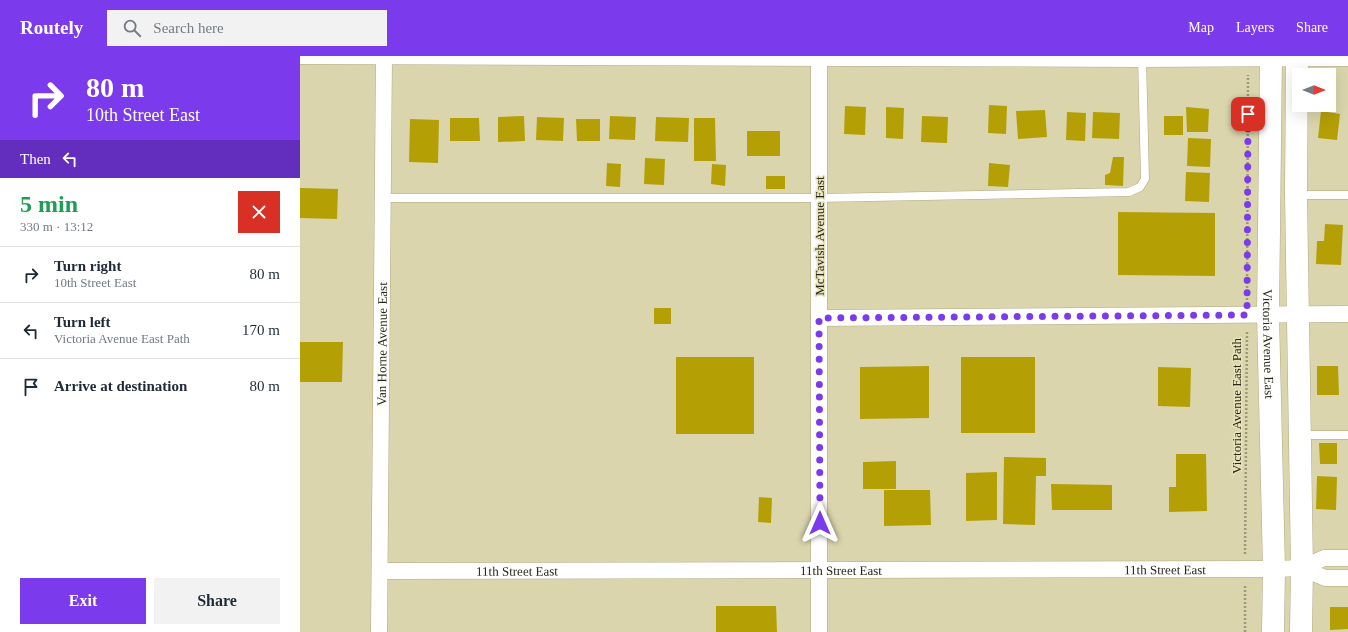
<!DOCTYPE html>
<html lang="en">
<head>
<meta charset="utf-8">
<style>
	body { margin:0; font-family:"Times New Roman",serif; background:#f2f2f3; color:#1f2937; height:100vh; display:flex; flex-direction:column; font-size:15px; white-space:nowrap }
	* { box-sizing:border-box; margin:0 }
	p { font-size:13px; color:#747a83 }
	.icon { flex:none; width:22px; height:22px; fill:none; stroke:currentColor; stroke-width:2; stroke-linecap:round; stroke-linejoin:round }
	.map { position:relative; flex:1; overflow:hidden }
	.side { display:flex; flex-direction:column; background:#fff; width:300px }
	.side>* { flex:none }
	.top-card { background:#7c3aed; color:#fff; overflow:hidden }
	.needle { width:26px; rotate:90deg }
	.buttons { position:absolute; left:992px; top:12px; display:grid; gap:8px }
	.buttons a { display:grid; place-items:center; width:44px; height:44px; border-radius:0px; background:#fff; box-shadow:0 4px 16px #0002; font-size:20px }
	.pin { position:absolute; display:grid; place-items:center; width:34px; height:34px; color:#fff; margin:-17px; border-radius:8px; box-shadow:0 2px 6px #0006 }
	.me { position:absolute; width:44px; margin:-22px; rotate:0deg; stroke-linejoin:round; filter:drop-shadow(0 0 3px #0008) }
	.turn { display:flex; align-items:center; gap:14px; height:84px; padding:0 20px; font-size:18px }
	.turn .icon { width:52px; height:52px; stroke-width:2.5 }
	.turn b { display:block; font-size:28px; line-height:34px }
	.then { display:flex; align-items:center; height:38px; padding:0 20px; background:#0003; gap:8px; font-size:15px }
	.round { display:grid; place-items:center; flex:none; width:42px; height:42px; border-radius:0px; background:#f2f2f3 }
	.head { display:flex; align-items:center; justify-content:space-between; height:68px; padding:0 20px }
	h1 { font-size:24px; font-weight:700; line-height:30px; color:#1e9e55 }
	.action { display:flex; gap:8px; margin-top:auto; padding:8px 20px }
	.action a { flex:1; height:46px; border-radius:0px; background:#7c3aed; color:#fff; font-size:16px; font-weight:700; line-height:46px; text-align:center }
	.action a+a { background:#f2f2f3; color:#1f2937 }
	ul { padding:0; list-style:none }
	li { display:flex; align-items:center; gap:12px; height:56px; padding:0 20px; border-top:1px solid #e0e1e3 }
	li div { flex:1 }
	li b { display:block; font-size:15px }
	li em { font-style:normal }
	header { display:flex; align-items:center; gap:24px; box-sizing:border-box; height:56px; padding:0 20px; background:#7c3aed; color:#fff }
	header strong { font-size:19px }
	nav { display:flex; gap:22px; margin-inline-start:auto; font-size:14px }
	.search { width:280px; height:36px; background:#f2f2f3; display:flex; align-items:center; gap:10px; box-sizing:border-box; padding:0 14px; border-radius:0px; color:#747a83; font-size:15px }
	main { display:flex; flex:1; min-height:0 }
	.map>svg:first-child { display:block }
	.building { fill:#b4a004 }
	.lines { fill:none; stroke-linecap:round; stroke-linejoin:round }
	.service-casing { stroke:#afa983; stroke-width:9 }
	.minor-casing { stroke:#afa983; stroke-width:17 }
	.secondary-casing { stroke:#afa983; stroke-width:23 }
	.path { stroke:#9d9879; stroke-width:2.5; stroke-dasharray:2 2; stroke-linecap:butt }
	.service { stroke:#fff; stroke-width:8 }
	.minor { stroke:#fff; stroke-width:16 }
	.secondary { stroke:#fff; stroke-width:22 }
	.route { stroke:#7c3aed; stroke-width:7; stroke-dasharray:0 12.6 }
	.labels { text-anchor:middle; stroke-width:3; stroke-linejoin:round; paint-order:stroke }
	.street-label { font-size:13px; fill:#282617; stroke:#e8e2ba }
</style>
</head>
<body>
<header>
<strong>Routely</strong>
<div class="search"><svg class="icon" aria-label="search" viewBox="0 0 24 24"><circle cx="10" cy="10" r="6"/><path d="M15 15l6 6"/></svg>Search here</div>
<nav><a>Map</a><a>Layers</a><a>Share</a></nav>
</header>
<main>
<section class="side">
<div class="top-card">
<div class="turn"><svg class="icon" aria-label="right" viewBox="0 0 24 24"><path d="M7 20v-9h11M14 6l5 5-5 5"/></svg><div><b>80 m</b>10th Street East</div></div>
<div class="then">Then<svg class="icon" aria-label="left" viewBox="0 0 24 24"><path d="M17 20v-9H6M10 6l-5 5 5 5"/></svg></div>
</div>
<div class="head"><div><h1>5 min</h1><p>330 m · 13:12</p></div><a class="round" style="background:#d93025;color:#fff"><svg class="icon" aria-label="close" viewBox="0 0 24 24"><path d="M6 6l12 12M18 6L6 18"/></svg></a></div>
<ul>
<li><svg class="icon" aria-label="right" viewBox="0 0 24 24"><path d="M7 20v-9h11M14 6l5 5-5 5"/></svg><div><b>Turn right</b><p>10th Street East</p></div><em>80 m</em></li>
<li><svg class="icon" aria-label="left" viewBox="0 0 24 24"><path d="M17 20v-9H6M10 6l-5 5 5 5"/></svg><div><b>Turn left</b><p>Victoria Avenue East Path</p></div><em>170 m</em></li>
<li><svg class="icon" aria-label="arrive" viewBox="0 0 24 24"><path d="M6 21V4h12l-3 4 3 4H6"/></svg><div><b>Arrive at destination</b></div><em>80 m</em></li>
</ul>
<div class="action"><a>Exit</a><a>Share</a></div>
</section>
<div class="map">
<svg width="1048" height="576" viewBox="0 0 1048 576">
	<rect width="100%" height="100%" fill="#dbd5ad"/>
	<!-- building -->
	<path class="building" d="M689,49L707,50L706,78L688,77Z
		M545,50L566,51L565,79L544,78Z
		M586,51L604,52L603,83L586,82Z
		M886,51L909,53L908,76H887Z
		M745,54L747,81L718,83L716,55Z
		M1021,55L1040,58L1037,84L1018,82Z
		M767,56L786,57L785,85L766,84Z
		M793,56L820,57L819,83L792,82Z
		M224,60L225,85L198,86V61Z
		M310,60L336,61L335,84L309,83Z
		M622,60L648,61L647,87L621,86Z
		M864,60H883V79H864Z
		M237,61L264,62L263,85L236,84Z
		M356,61L389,62L388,86L355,85Z
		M150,62H179L180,85H150Z
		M394,62H415L416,105H394Z
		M110,63L139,64L138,107L109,106Z
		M276,63H300V85H277Z
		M447,75H480V100H447Z
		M888,82L911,83L910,111L887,110Z
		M813,101H824L823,130L805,129V119L810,117Z
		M345,102L365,103L364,129L344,128Z
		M307,107L321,108L320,131L306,130Z
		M689,107L710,109L708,131L688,130Z
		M412,108L426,109L425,130L411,128Z
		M886,116L910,117L909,146L885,145Z
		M466,120H485V133H466Z
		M0,132L38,133L37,163L0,162Z
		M818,156L915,157V220L818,219Z
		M1025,168L1043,169L1041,209L1016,208L1017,185H1024Z
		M354,252H371V268H354Z
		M0,286H43L42,326H0Z
		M376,301H454V378H376Z
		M661,301H735V377H661Z
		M629,310V362L560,363V311Z
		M1017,310H1038L1039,339H1017Z
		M858,311L891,312L890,351L858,350Z
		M1019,387H1037V408H1020Z
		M876,398H906L907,455L869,456V431H876Z
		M704,401L746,402V420H736L735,469L703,468Z
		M596,405V433H563V406Z
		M697,416V464L666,465V417Z
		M1017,420L1037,421L1036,454L1016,453Z
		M751,428L812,429V454H752Z
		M584,434H630L631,469L584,470Z
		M459,441L472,442L471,467L458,466Z
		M416,550H476L477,576H416Z
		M1030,551H1048V573L1030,574Z"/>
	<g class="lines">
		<defs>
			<path id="service" d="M997,139H1048
				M84,142H519L829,136L840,131L845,123L842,1
				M1001,379H1048"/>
			<g id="minor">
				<path d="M0,0L842,3L1048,2"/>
				<path d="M519,262L1048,258"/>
				<path d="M1002,512L1025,522H1048"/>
				<path id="s1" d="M80,515L974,513L1002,512L1024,502H1048"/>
				<path id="s2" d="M79,576L84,0"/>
				<path d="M519,576V0"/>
			</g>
			<g id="secondary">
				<path id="s3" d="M971,0L968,259L974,513L973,576"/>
				<path d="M997,0L996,139L1002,512L1001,576"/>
			</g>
		</defs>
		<!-- service casing -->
		<use href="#service" class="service-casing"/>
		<!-- minor casing -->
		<use href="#minor" class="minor-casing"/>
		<!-- secondary casing -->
		<use href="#secondary" class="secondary-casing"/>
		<!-- path -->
		<path class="path" d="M947,244L948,19
			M945,498L947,275
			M945,576V529"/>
		<!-- service -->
		<use href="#service" class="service"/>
		<!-- minor -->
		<use href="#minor" class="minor"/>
		<!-- secondary -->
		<use href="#secondary" class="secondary"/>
	</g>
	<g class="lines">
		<!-- route -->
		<path class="route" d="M520,467L519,262L947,259L948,58"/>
	</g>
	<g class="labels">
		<!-- street labels -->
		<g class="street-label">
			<text transform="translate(519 180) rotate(-90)" y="5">McTavish Avenue East</text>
			<text dy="5" stroke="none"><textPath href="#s2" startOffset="288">Van Horne Avenue East</textPath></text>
			<text dy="5" stroke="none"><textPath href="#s3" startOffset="288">Victoria Avenue East</textPath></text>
			<text transform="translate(936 350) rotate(-90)" y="5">Victoria Avenue East Path</text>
			<text dy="5" stroke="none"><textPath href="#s1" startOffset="785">11th Street East</textPath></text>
			<text dy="5" stroke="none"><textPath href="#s1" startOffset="461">11th Street East</textPath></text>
			<text dy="5" stroke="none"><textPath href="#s1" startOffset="137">11th Street East</textPath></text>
		</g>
	</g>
</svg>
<div class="buttons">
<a><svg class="needle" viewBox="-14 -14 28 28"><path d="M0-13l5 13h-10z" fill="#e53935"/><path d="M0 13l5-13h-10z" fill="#747a83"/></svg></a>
</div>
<div class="pin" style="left:948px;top:58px;background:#d93025"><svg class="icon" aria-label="arrive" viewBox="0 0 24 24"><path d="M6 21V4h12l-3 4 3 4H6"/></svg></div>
<svg class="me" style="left:520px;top:467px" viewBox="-20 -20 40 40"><path d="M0-17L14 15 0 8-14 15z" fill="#7c3aed" stroke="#fff" stroke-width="4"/></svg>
</div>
</main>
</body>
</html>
